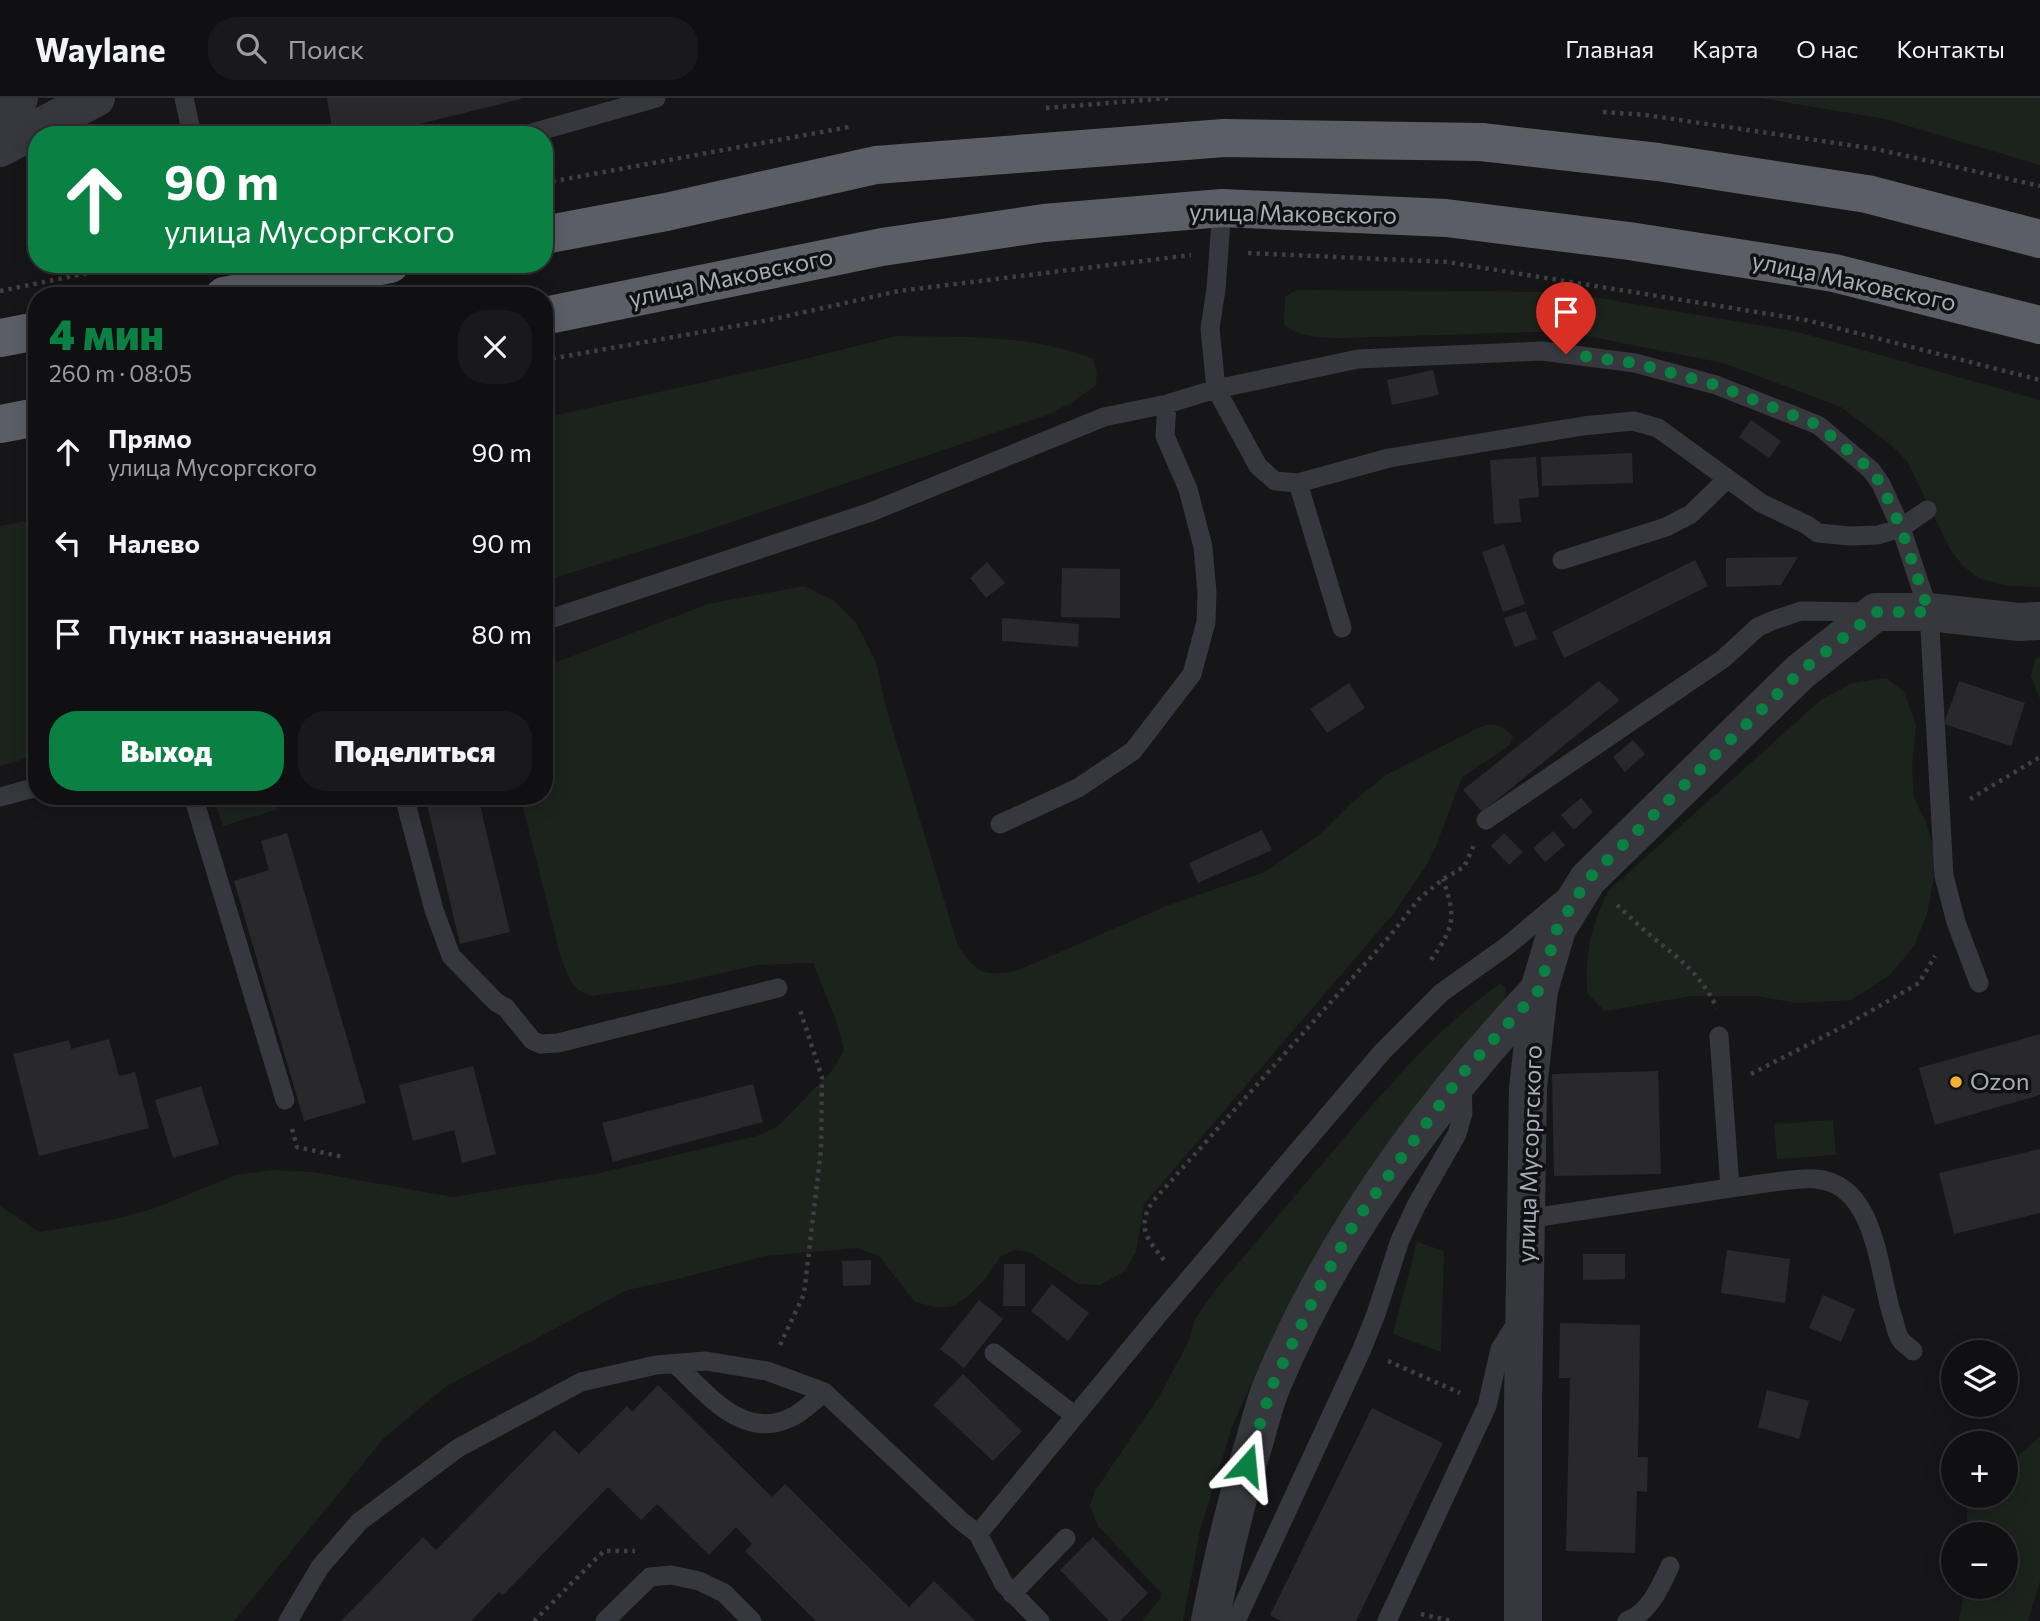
<!DOCTYPE html>
<html lang="ru">
<head>
<meta charset="utf-8">
<style>
	body { margin:0; font-family:Commissioner,sans-serif; background:#19191b; color:#f1f3f6; height:100vh; display:flex; flex-direction:column; font-size:26px; white-space:nowrap }
	* { box-sizing:border-box; margin:0 }
	p { font-size:23px; color:#9c9d9f }
	.icon { flex:none; width:38px; height:38px; fill:none; stroke:currentColor; stroke-width:2; stroke-linecap:round; stroke-linejoin:round }
	.map { position:relative; flex:1; overflow:hidden }
	.panel { position:absolute; left:28px; top:189px; width:525px; height:518px; display:flex; flex-direction:column; background:#101012; border-radius:28px; box-shadow:0 4px 18px #0003,0 0 0 2px #303032 }
	.panel>* { flex:none }
	.banner { position:absolute; left:28px; top:28px; width:525px; height:147px; border-radius:28px; box-shadow:0 4px 18px #0003,0 0 0 2px #303032; background:#0b8043; color:#fff; overflow:hidden }
	.tools { position:absolute; left:1941px; top:1242px; display:grid; gap:14px }
	.tools a { display:grid; place-items:center; width:77px; height:77px; border-radius:50%; background:#101012; box-shadow:0 4px 18px #0003,0 0 0 2px #303032; font-size:35px }
	.pin { position:absolute; display:grid; place-items:center; width:60px; height:60px; color:#fff; margin:-72px -30px; border-radius:50% 50% 50% 0; rotate:-45deg; box-shadow:0 0 7px #0007 }
	.pin .icon { rotate:45deg }
	.me { position:absolute; width:77px; margin:-38px; rotate:18deg; stroke-linejoin:round; filter:drop-shadow(0 0 5px #0008) }
	.turn { display:flex; align-items:center; gap:24px; height:147px; padding:0 21px; font-size:32px }
	.turn .icon { width:91px; height:91px; stroke-width:2.5 }
	.turn b { display:block; font-size:49px; line-height:60px }
	.round { display:grid; place-items:center; flex:none; width:74px; height:74px; border-radius:28px; background:#19191b }
	.summary { display:flex; align-items:center; justify-content:space-between; height:119px; padding:0 21px }
	h1 { font-size:42px; font-weight:800; line-height:52px; color:#0b8043 }
	.action { display:flex; gap:14px; margin-top:auto; padding:14px 21px }
	.action a { flex:1; height:80px; border-radius:28px; background:#0b8043; color:#fff; font-size:28px; font-weight:800; line-height:80px; text-align:center }
	.action a+a { background:#19191b; color:#f1f3f6 }
	ul { padding:0; list-style:none }
	li { display:flex; align-items:center; gap:21px; height:91px; padding:0 21px }
	li div { flex:1 }
	li b { display:block; font-size:26px }
	li em { font-style:normal }
	header { display:flex; align-items:center; gap:42px; box-sizing:border-box; height:98px; padding:0 35px; background:#101012; border-bottom:2px solid #303032 }
	header strong { font-size:33px }
	nav { display:flex; gap:38px; margin-inline-start:auto; font-size:24px }
	.search { width:490px; height:63px; background:#19191b; display:flex; align-items:center; gap:18px; box-sizing:border-box; padding:0 24px; border-radius:28px; color:#9c9d9f; font-size:26px }
	.map>svg:first-child { display:block }
	.green { fill:#1c231d }
	.building { fill:#29292c }
	.lines { fill:none; stroke-linecap:round; stroke-linejoin:round }
	.path { stroke:#3d3f44; stroke-width:4.5; stroke-dasharray:3.5 5; stroke-linecap:butt }
	.service { stroke:#37383d; stroke-width:19 }
	.minor { stroke:#37383d; stroke-width:38 }
	.trunk { stroke:#5b5e65; stroke-width:38 }
	.route { stroke:#0b8043; stroke-width:12; stroke-dasharray:0 21.6 }
	.poi-dot { fill:#f2b134; stroke:#111113; stroke-width:2.5 }
	.labels { text-anchor:middle; stroke-width:7; stroke-linejoin:round; paint-order:stroke }
	.street-label { font-size:24px; fill:#a8adb8; stroke:#111113 }
	.poi-label { font-size:24px; fill:#a8adb8; stroke:#111113; text-anchor:start }
</style>
</head>
<body>
<header>
<strong>Waylane</strong>
<div class="search"><svg class="icon" aria-label="search" viewBox="0 0 24 24"><circle cx="10" cy="10" r="6"/><path d="M15 15l6 6"/></svg>Поиск</div>
<nav><a>Главная</a><a>Карта</a><a>О нас</a><a>Контакты</a></nav>
</header>
<div class="map">
<svg width="2040" height="1523" viewBox="0 0 2040 1523">
	<rect width="100%" height="100%" fill="#161618"/>
	<!-- green -->
	<path class="green" d="M1761,0H2040V67L1885,21Z
		M1296,192L1564,194L1798,234L2040,302V489L2008,488L1979,480L1963,468L1950,451L1907,363L1892,348L1841,309L1723,265L1562,233L1345,240C1323,240 1302,240 1284,227L1285,199Z
		M897,238C963,239 1031,236 1093,261L1097,274L1096,287L1071,305L1047,317L690,438L544,483V320L793,264Z
		M37,421V657L0,668V428Z
		M804,488L834,503L856,525L876,564L885,606L958,848C977,875 983,879 1016,873L1169,807L1265,774L1320,736L1355,702L1386,677L1478,630C1493,624 1503,626 1513,639L1510,647L1462,679L1436,748L1424,771L1394,815L1144,1106L1136,1154L1125,1173L1100,1187L1078,1186L1029,1154L1015,1152L1001,1158L986,1180L966,1200L954,1208L940,1210L915,1204L879,1158L857,1150L765,1158L674,1182L627,1192L445,1289L384,1340L234,1523H0V1108L39,1134L116,1121L155,1110L236,1077L274,1072L313,1074L453,1099L600,1075L757,1038L777,1029L831,974L844,953L837,925L813,865L757,867L669,887L593,898C571,893 569,879 561,860L520,698H544V569L708,506Z
		M2040,558V601L2031,578L2035,562Z
		M1887,580L1904,594L1916,627L1912,669L1914,700L1927,727L1934,753V778L1927,816L1914,848L1890,877L1851,902L1797,905L1756,898H1691L1605,913L1587,895C1586,852 1590,832 1608,793L1821,602L1852,585Z
		M213,698H274L278,711L223,728Z
		M1500,886L1506,890L1504,906L1277,1230L1233,1326L1200,1432L1183,1523H1142L1160,1501L1161,1495L1098,1428L1090,1408L1095,1393L1160,1297L1189,1243L1195,1221L1217,1190C1260,1140 1302,1089 1345,1039C1392,984 1440,927 1500,886Z
		M1833,1022L1836,1057L1777,1061L1774,1026Z
		M1417,1144L1444,1153L1441,1254L1393,1236Z
		M2040,1338V1483L2028,1523H1959L1965,1489H2006V1437H1967V1403L1972,1398H2006V1369Z"/>
	<!-- building -->
	<path class="building" d="M327,0H521V1L374,37H333Z
		M1433,272L1439,297L1392,307L1387,282Z
		M1751,322L1781,343L1769,360L1739,339Z
		M1632,355L1633,385L1542,388L1541,359Z
		M1536,359L1539,399L1519,401L1521,424L1494,426L1490,362Z
		M1504,446L1525,506L1503,514L1482,454Z
		M1798,459L1781,487L1726,489V460Z
		M1695,462L1708,488L1564,560L1552,534Z
		M987,464L1005,485L986,500L970,480Z
		M1062,470L1120,471V520L1061,519Z
		M1526,513L1537,541L1515,549L1504,520Z
		M1002,520L1079,526L1078,549L1002,543Z
		M1599,583L1620,602L1482,714L1463,692Z
		M1959,583L2025,605L2011,648L1944,626Z
		M1349,585L1365,610L1327,635L1310,611Z
		M1633,642L1645,656L1625,674L1613,659Z
		M425,698H478L510,834L460,846Z
		M1581,700L1593,714L1574,732L1561,717Z
		M1262,732L1272,752L1198,785L1189,765Z
		M1553,733L1565,747L1545,764L1533,750Z
		M287,735L366,1005L304,1023L234,783L269,772L261,743Z
		M1504,735L1523,754L1509,767L1491,748Z
		M2040,936V997L1935,1027L1919,970Z
		M109,941L119,978L135,974L149,1030L39,1058L13,956L69,942L71,951Z
		M473,968L496,1056L462,1065L454,1032L413,1043L399,987Z
		M1658,973L1661,1076L1554,1078L1552,976Z
		M753,986L763,1024L613,1064L602,1025Z
		M201,988L219,1046L173,1060L155,1002Z
		M2040,1051V1115L1954,1136L1939,1075Z
		M1727,1152L1790,1161L1785,1205L1721,1195Z
		M1583,1156H1625V1181L1583,1182Z
		M871,1162V1187L843,1188L842,1163Z
		M1004,1166H1025V1208H1003Z
		M1052,1186L1089,1215L1068,1243L1031,1213Z
		M1823,1197L1855,1211L1841,1244L1809,1230Z
		M979,1202L1003,1221L964,1270L940,1251Z
		M1560,1225L1640,1227L1638,1359H1648L1647,1394L1637,1393L1635,1455L1566,1453L1570,1280H1559Z
		M963,1276L1022,1333L993,1363L933,1307Z
		M658,1287L772,1399L785,1386L909,1509L934,1483L975,1523H816L745,1453L752,1446L736,1429L709,1457L657,1406L641,1422L608,1389L503,1497L499,1494L471,1523H341L423,1439L436,1452L554,1332L579,1356L627,1308L632,1314Z
		M1767,1292L1809,1303L1799,1341L1758,1329Z
		M1372,1310L1443,1345L1356,1523H1281L1270,1517Z
		M1093,1439L1148,1495L1120,1523H1109L1060,1472Z"/>
	<g class="lines">
		<!-- path -->
		<path class="path" d="M1046,10L1170,0
			M1603,14L1646,17L1876,51L2040,88
			M544,85L849,29
			M1248,155L1447,164L1806,222L2040,282
			M0,193L132,166
			M544,262L769,222L899,193L1191,157
			M1970,701L2040,659
			M1617,807C1628,817 1639,828 1650,837C1680,862 1699,874 1717,910
			M1431,862C1455,828 1456,820 1443,781
			M1751,976L1850,925L1919,885L1935,858
			M292,1031L297,1049L343,1059
			M1164,1162C1147,1141 1136,1129 1153,1103L1389,839L1419,801L1443,781L1464,769L1474,747
			M780,1247L804,1196L821,1052L822,979L799,909
			M1388,1263L1460,1295
			M1421,1516L1451,1523
			M534,1523L604,1453H635"/>
		<!-- service -->
		<path class="service" d="M184,0L192,37
			M525,37L656,0
			M1298,385L1342,530
			M1927,412L1901,430L1878,437L1850,438L1818,435L1807,427L1761,405L1658,330L1633,323L1583,328L1389,360L1298,385L1275,383L1258,368L1216,291L1358,261L1542,253L1635,265L1716,287L1818,327L1871,372L1881,386L1901,430L1929,514L1944,778L1956,824L1979,885
			M1562,462L1666,429L1691,416L1727,381
			M544,523L871,414L1104,319L1167,306L1216,291L1210,230L1216,191L1222,110
			M193,698L285,1002
			M404,698L434,812L451,858L496,904L506,910L532,942L540,946L558,945L778,890
			M0,699L37,689
			M1486,722L1723,561L1758,529L1774,522L1801,513L1871,514
			M1000,726L1078,690L1133,653L1192,576L1206,524L1207,495L1203,449L1188,391L1165,338L1167,306
			M1730,1090C1753,1088 1794,1079 1816,1081C1876,1086 1878,1172 1892,1217C1895,1224 1896,1236 1901,1242C1904,1246 1909,1249 1913,1253
			M1526,1121L1730,1090L1719,938
			M994,1255L1075,1318
			M675,1266C708,1296 744,1345 794,1318C805,1312 815,1302 824,1294
			M978,1436L1004,1486L1040,1523
			M1012,1496L1066,1440
			M288,1523L320,1469L359,1424L458,1350L581,1284L656,1267L706,1263L767,1273L824,1294L960,1422L978,1436L1159,1216L1383,953L1441,895L1507,848L1563,801
			M605,1523L650,1479L671,1477L699,1483L724,1495L752,1523
			M1236,1523L1362,1251L1376,1216L1400,1142L1417,1106L1457,1036L1463,1015L1462,984
			M1387,1523L1487,1308L1500,1251L1512,1232L1524,1226
			M1627,1523C1649,1515 1661,1488 1670,1468"/>
		<!-- minor -->
		<path class="minor" d="M0,27L19,0
			M0,50L96,0
			M1210,1523C1222,1462 1236,1402 1255,1342C1260,1324 1265,1304 1272,1287C1334,1139 1430,1008 1539,892
			M1523,1523V1307L1528,990L1539,892L1557,831L1588,781L1800,574L1876,514H1929L2019,524L2040,523"/>
		<!-- trunk -->
		<path class="trunk" d="M544,137L666,114L876,67L1224,40L1481,44L1658,64L1867,96L2040,141
			M224,198L390,166
			M544,218L882,149L1044,125L1222,110L1446,120L1629,143L1834,175L2040,227
			M0,240L37,233
			M0,326L37,319"/>
	</g>
	<g class="lines">
		<!-- route -->
		<path class="route" d="M1247,1367L1272,1288L1319,1190L1355,1124L1462,976L1539,892L1557,831L1588,781L1800,574L1876,514H1929L1901,430L1881,386L1871,372L1818,327L1716,287L1635,265L1566,256"/>
	</g>
	<!-- markers -->
	<circle class="poi-dot" cx="1956" cy="984" r="7"/>
	<g class="labels">
		<!-- street labels -->
		<g class="street-label">
			<text transform="translate(1293 116) rotate(1)" y="8">улица Маковского</text>
			<text transform="translate(731 180) rotate(-12)" y="8">улица Маковского</text>
			<text transform="translate(1854 184) rotate(12)" y="8">улица Маковского</text>
			<text transform="translate(1530 1056) rotate(-88)" y="8">улица Мусоргского</text>
		</g>
		<!-- poi labels -->
		<g class="poi-label">
			<text x="1970" y="992">Ozon</text>
		</g>
	</g>
</svg>
<div class="tools">
<a><svg class="icon" aria-label="layers" viewBox="0 0 24 24"><path d="M12 4l9 5-9 5-9-5zM3 14l9 5 9-5"/></svg></a>
<a>+</a>
<a>−</a>
</div>
<div class="pin" style="left:1566px;top:256px;background:#d93025"><svg class="icon" aria-label="arrive" viewBox="0 0 24 24"><path d="M6 21V4h12l-3 4 3 4H6"/></svg></div>
<svg class="me" style="left:1247px;top:1367px" viewBox="-20 -20 40 40"><path d="M0-17L14 15 0 8-14 15z" fill="#0b8043" stroke="#fff" stroke-width="4"/></svg>
<div class="banner">
<div class="turn"><svg class="icon" aria-label="ahead" viewBox="0 0 24 24"><path d="M12 20V5M6 11l6-6 6 6"/></svg><div><b>90 m</b>улица Мусоргского</div></div>
</div>
<section class="panel">
<div class="summary"><div><h1>4 мин</h1><p>260 m · 08:05</p></div><a class="round"><svg class="icon" aria-label="close" viewBox="0 0 24 24"><path d="M6 6l12 12M18 6L6 18"/></svg></a></div>
<ul>
<li><svg class="icon" aria-label="ahead" viewBox="0 0 24 24"><path d="M12 20V5M6 11l6-6 6 6"/></svg><div><b>Прямо</b><p>улица Мусоргского</p></div><em>90 m</em></li>
<li><svg class="icon" aria-label="left" viewBox="0 0 24 24"><path d="M17 20v-9H6M10 6l-5 5 5 5"/></svg><div><b>Налево</b></div><em>90 m</em></li>
<li><svg class="icon" aria-label="arrive" viewBox="0 0 24 24"><path d="M6 21V4h12l-3 4 3 4H6"/></svg><div><b>Пункт назначения</b></div><em>80 m</em></li>
</ul>
<div class="action"><a>Выход</a><a>Поделиться</a></div>
</section>
</div>
</body>
</html>
